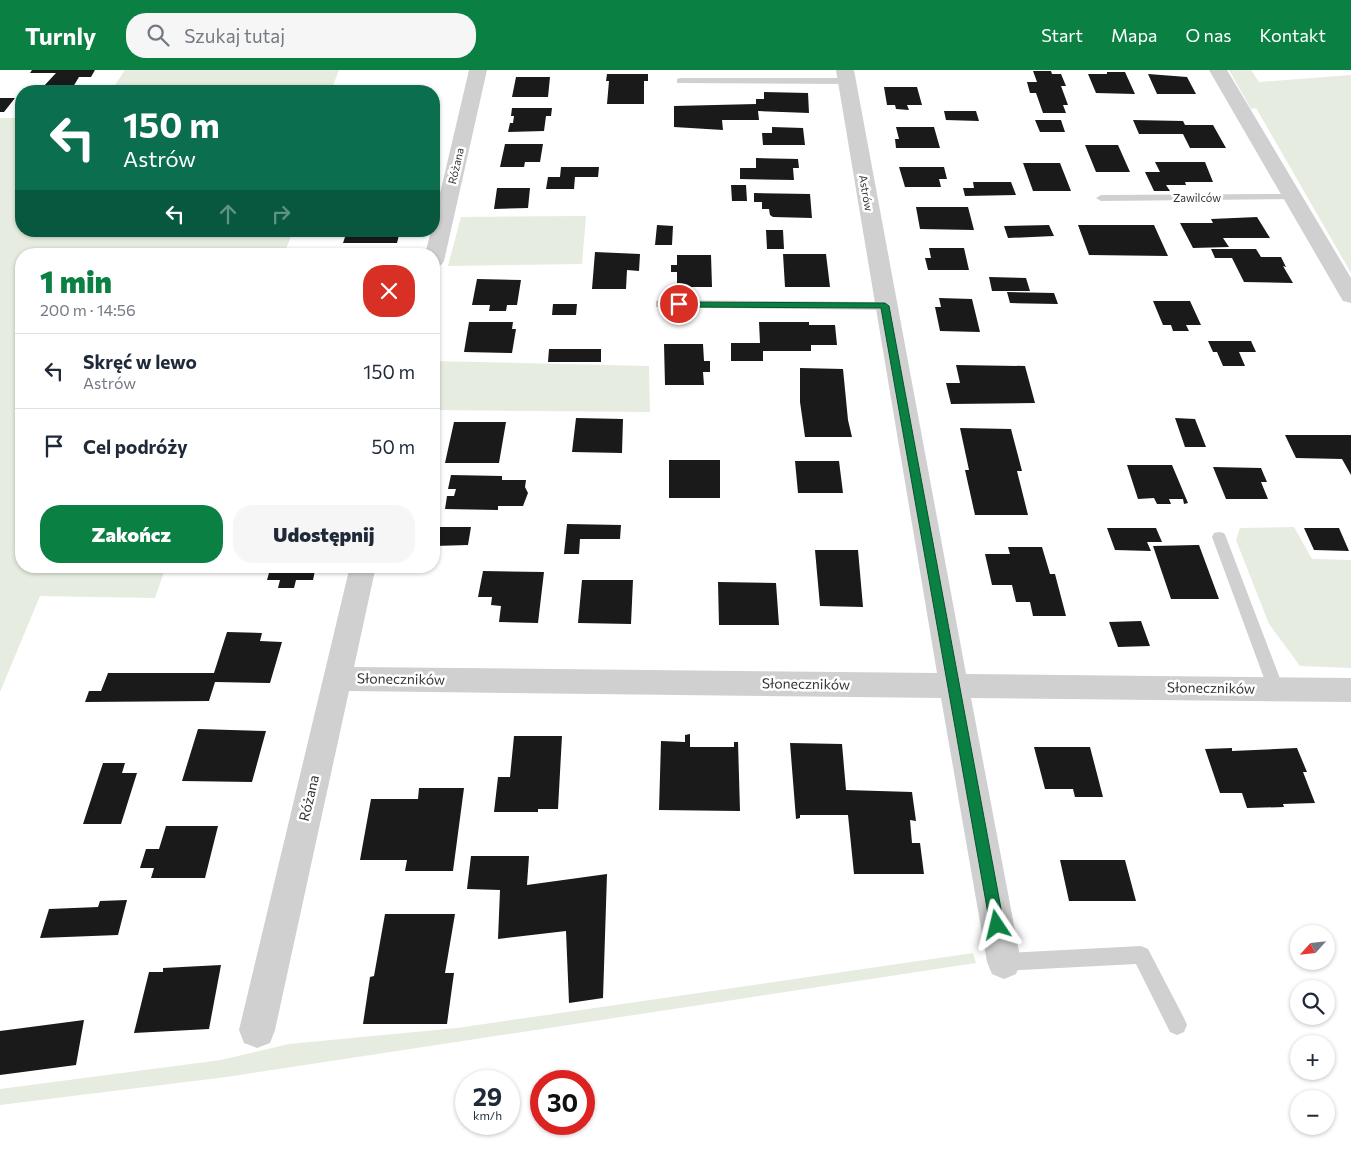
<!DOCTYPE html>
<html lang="pl">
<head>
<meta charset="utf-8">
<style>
	body { margin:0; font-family:Commissioner,sans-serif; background:#f6f6f7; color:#1f2937; height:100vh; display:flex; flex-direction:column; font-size:19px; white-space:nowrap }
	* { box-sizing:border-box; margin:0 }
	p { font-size:16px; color:#747a83 }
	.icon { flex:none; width:28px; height:28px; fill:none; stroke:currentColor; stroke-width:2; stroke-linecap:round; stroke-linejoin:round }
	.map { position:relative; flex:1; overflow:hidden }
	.sheet { position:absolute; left:15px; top:178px; width:425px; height:325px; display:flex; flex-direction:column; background:#fff; border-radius:20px; box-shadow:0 1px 4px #0004 }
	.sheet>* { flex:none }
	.banner { position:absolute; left:15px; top:15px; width:425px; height:152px; border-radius:20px; box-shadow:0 1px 4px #0004; background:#0b6e4f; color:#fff; overflow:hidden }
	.needle { width:32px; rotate:243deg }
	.fabs { position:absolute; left:1290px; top:855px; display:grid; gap:10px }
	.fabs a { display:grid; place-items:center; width:45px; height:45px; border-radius:50%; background:#fff; box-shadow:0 1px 4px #0004; font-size:25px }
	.speed { position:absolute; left:455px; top:1000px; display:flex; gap:10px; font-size:25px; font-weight:700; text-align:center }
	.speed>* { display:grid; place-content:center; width:65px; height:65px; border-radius:50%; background:#fff; box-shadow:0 1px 4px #0004; line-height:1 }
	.speed small { font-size:12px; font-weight:400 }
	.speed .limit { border:8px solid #d22; background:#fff; color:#111 }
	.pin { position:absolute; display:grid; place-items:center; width:42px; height:42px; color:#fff; margin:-21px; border:2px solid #fff; border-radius:50%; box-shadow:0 1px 5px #0007 }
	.me { position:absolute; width:55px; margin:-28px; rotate:350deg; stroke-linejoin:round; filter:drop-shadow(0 0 4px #0008) }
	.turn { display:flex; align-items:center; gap:18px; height:105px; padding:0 25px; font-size:22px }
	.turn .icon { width:65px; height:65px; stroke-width:2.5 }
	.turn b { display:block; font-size:35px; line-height:42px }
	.lanes { display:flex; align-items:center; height:48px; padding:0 25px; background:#0003; justify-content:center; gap:25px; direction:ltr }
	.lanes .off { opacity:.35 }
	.round { display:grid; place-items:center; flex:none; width:52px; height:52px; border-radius:20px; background:#f6f6f7 }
	.summary { display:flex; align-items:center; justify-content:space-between; height:85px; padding:0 25px }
	h1 { font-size:30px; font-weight:800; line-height:38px; color:#0b8043 }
	.button { display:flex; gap:10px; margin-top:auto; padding:10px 25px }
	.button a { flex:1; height:58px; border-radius:20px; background:#0b8043; color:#fff; font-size:20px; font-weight:800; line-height:58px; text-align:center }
	.button a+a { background:#f6f6f7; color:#1f2937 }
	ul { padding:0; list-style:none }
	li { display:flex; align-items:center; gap:15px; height:75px; padding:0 25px; border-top:1px solid #e0e1e3 }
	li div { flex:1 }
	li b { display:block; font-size:19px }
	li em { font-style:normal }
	header { display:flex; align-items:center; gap:30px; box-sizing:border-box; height:70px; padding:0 25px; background:#0b8043; color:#fff }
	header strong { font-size:24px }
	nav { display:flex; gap:28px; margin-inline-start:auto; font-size:18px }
	.search { width:350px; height:45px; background:#f6f6f7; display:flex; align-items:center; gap:12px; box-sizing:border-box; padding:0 18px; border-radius:20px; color:#747a83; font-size:19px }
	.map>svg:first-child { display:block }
	.green { fill:#e6ecdf }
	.building { fill:#1a1a1a }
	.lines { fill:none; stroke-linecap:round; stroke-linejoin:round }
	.service { fill:#d0d0d0; fill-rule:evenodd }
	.minor { fill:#d0d0d0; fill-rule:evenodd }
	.route { fill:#0b8043; stroke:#07532c }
	.labels { text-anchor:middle; stroke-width:5; stroke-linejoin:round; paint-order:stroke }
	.far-street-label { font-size:11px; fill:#333; stroke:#fff }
	.street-label { font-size:14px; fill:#333; stroke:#fff }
</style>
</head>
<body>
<header>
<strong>Turnly</strong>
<div class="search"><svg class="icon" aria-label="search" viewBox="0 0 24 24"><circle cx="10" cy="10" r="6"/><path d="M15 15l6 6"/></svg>Szukaj tutaj</div>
<nav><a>Start</a><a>Mapa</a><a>O nas</a><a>Kontakt</a></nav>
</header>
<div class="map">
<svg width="1351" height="1081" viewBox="0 0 1351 1081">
	<rect width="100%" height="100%" fill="#fff"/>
	<!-- green -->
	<path class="green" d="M125,0H339L331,21H111Z
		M1229,0H1251L1259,12L1351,5V203L1256,38L1251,39Z
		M0,48H21V161H293L284,184H21V496H166L155,528L40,526L0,622Z
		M586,146L582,194L448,196L461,147Z
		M434,291L649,296L650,342L434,340Z
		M1294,457L1312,489L1351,490V598L1300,596L1269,554L1236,470L1240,458Z
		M973,883L976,893L226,1007L0,1035V1019L221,990L289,974L457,958Z"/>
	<!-- building -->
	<path class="building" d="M32,0H95L91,7H79L73,17H43L56,3H30Z
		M1033,1H1051L1052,4H1061L1066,16H1061L1068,35H1063L1066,43H1043L1036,23H1030L1027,12H1037Z
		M1107,2H1125L1135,24L1096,23L1088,4H1107Z
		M607,4H648V11H644V34H607L609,11H606Z
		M1148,4L1187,7L1196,24H1157Z
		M516,7H550L548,27H512Z
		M884,17H917L922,35H907L909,40L896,39L895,35H887Z
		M764,22L808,23L809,43L758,41L759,50H722L723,60L674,57V36L756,34V29H764Z
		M0,28H15L4,42H0Z
		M512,38H552L551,46H546L544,61L508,62L510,53H513L514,46H511Z
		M944,41H976L979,51L946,50Z
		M1035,50H1061L1065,62H1040Z
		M1133,50L1183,51L1185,55H1213L1226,78H1190L1183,64H1139Z
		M772,57L803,58L805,75H763L762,63H772Z
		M896,57H934L940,78H896L895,69H899Z
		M505,74H543L540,92H525L524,97H500Z
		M1085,75H1118L1130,102H1096Z
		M756,88L798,89L799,98H793L794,110L740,109V98H756Z
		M1155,92H1205L1213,112H1185L1186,115H1166L1170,121H1154L1145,102H1160Z
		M1023,93H1060L1071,121H1033Z
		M561,97H599L598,107H575L574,119H546L548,107H560Z
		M899,97H944L947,109H939L941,117H905Z
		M973,112H1011L1016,125L965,126L963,118H974Z
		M731,115H746L747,131H732Z
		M497,118H530L528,138L494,139Z
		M754,123L810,124L812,148L773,147L770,145L769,139H762V132H754Z
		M916,137H968L974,160L920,159Z
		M1257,147L1270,168H1223L1229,177L1193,178L1180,153H1213L1211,149Z
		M657,155L673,156L672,175H655Z
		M1049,155L1054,166L1008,168L1004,156Z
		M1078,155H1154L1168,186L1089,185Z
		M766,160H783L784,179H767Z
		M347,161H400L397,173H343Z
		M929,178H964L969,200H928L925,188H931Z
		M1211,179H1256L1261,187H1281L1286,197L1283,196L1293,213L1244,212L1232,188H1215Z
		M595,182L640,184L639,201L627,200L626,219H592Z
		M783,184H826L830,217H785Z
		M677,185H711L712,217H677V202H671V195H677Z
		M989,207L1026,208L1030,221H992Z
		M477,209L521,210L517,235H507L506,241H489L490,235H472Z
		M1007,222L1054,223L1058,234L1010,233Z
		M939,228L972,229L980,262L940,261L935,237H941Z
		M1153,231H1190L1201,255H1186L1189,261H1173L1171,255H1163Z
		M553,234H577L576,245H552Z
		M469,252H513L512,259H516L512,283L464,282Z
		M759,252H809V255H835L837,275H811V281H763V291H731V273H760Z
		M1208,271H1251L1256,282H1239L1245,296H1223L1217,282H1213Z
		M664,274H703L704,291H710V302H703L704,315H665Z
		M549,279H601V292H548Z
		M956,295L1025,296L1035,333L951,334L946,313H960Z
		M800,298L843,299L848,350L852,367H805L800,332Z
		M576,348L623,349L622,383L572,382Z
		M1175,348L1195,349L1206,377H1185Z
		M454,352H506L499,393H445Z
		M960,358L1011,359L1022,401H1017L1028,445H975L965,400H969Z
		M1285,365H1351V405L1342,389L1296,388Z
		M669,390H720V428H669Z
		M795,391H839L843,423H798Z
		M1127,395H1172L1188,433L1184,434L1183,429H1169L1171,434H1157L1154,428L1138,429Z
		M1213,397L1261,398L1267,412H1261L1268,429H1226Z
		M451,405L502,406V410H526L525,417L528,423L523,436H498V440L445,439L447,426H454L456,419H448Z
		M567,454L621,455L620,469H580L579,484H564Z
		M434,457H471L468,475L434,476Z
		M1107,458H1156L1162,472H1147L1151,481L1115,480Z
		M1304,458H1339L1349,481L1314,480Z
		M1196,475H1199L1219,529H1171L1153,476Z
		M1008,477H1042L1050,504H1055L1066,546H1033L1030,532H1016L1012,515H992L985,484H1010Z
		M815,480H858L863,537L820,536Z
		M271,496H316L313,510H296L294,518H278L280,510H267Z
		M483,501L544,502L538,553L499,552L501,536L491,535L492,527H478Z
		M582,510H633L631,554L578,553Z
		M718,512L776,513L779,555H719Z
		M1141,551L1150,576L1118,577L1109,552Z
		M227,562L262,563L260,571L282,572L270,613L215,612L209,631L85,632L89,621H101L108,603H214Z
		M198,659L266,661L252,712L182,711Z
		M690,664V677H734V672H738L740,741L659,740L661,671L685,672V665Z
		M514,666H562L558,739H538V742H494L498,707H510Z
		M790,673L842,674L846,720L912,722L916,751L910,750L912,773H920L924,804H854L848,745H800V748L796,749Z
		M1034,677H1090L1103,727H1075L1073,719H1045Z
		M1232,678V681L1297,678L1307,702H1303L1315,733L1283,734L1284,737L1247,738L1242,723H1220L1205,679Z
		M103,693H125L122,703H137L121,754H83Z
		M419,718H464L453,801H405L407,790H360L371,729H418Z
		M166,756H218L205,808H151L154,798H140L146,779H159Z
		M471,786H529L527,815L607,804L603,928L569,933L566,861L498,869L500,820L467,819Z
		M1060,790H1125L1136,831H1069Z
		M127,830L118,865L40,868L49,839L98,837L100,831Z
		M385,844H455L445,903H454L447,954H363L370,907L374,906Z
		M221,895L209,959L134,963L149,902H163V898Z
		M84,950L76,995L0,1005V961Z"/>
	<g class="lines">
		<!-- service -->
		<path class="service" d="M680,8H847L852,11L847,14L677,13V9Z
			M1293,124L1298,127L1297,129L1101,131L1096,128L1101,125Z
			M660,230L885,232L891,236L885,240L656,237V231Z
			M1219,462L1224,463L1226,467L1284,619L1282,624L1276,626L1270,624L1268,619L1212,467L1214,463Z
			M1141,876L1148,879L1184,948L1187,955L1184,962L1177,965L1170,962L1136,894L1004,901L997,899L995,892L997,885L1004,883Z"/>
		<!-- minor -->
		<path class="minor" d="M469,0H487L444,191L441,195L434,197V184H425L431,161H434V149Z
			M836,0H854L966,604L1351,608V632L971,628L1021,892L1016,904L1004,909L992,904L987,892L941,628L349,621L275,960L270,973L257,978L244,973L239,960L350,496H376L354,597L937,603Z
			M1209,0H1227L1351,208V233L1343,231L1340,226Z"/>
	</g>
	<!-- route -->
	<path class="route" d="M676,232L885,233L889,236L1004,855L1002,860L997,862L992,860L990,855L881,238L679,237L675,234Z"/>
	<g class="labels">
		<!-- far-street labels -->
		<g class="far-street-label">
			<text transform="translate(456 96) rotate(-77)" y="4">Różana</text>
			<text transform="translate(866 123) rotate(80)" y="4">Astrów</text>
			<text x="1197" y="132">Zawilców</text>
		</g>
		<!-- street labels -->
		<g class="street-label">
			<text transform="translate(401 609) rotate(1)" y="5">Słoneczników</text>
			<text transform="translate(806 614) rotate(1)" y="5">Słoneczników</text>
			<text transform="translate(1211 618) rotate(1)" y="5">Słoneczników</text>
			<text transform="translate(309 728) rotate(-77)" y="5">Różana</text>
		</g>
	</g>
</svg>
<div class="fabs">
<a><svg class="needle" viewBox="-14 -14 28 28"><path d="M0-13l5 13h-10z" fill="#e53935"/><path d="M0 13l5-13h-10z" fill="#747a83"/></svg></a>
<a><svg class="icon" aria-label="search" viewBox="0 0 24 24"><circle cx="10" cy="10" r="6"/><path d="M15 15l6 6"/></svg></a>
<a>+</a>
<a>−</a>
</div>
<div class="speed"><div>29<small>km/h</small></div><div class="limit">30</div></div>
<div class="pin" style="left:679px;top:234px;background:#d93025"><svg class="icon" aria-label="arrive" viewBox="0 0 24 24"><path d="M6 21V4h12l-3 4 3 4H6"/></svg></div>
<svg class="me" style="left:997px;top:855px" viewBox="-20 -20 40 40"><path d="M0-17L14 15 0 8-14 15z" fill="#0b8043" stroke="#fff" stroke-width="4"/></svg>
<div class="banner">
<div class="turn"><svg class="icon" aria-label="left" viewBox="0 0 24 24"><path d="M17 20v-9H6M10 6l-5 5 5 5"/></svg><div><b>150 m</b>Astrów</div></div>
<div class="lanes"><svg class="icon" aria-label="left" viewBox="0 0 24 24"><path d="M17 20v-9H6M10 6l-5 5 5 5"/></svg><svg class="icon off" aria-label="ahead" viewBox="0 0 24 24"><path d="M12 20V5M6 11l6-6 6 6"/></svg><svg class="icon off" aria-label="right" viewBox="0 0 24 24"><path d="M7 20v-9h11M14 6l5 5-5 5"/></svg></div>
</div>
<section class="sheet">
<div class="summary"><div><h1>1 min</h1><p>200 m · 14:56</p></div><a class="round" style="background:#d93025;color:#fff"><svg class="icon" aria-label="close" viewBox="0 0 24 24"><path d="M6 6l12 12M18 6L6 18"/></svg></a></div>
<ul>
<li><svg class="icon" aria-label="left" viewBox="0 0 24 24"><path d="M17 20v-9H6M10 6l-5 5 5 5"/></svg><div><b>Skręć w lewo</b><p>Astrów</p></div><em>150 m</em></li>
<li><svg class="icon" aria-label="arrive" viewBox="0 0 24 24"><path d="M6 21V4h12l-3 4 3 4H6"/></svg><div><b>Cel podróży</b></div><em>50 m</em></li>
</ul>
<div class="button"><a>Zakończ</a><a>Udostępnij</a></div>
</section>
</div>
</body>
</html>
